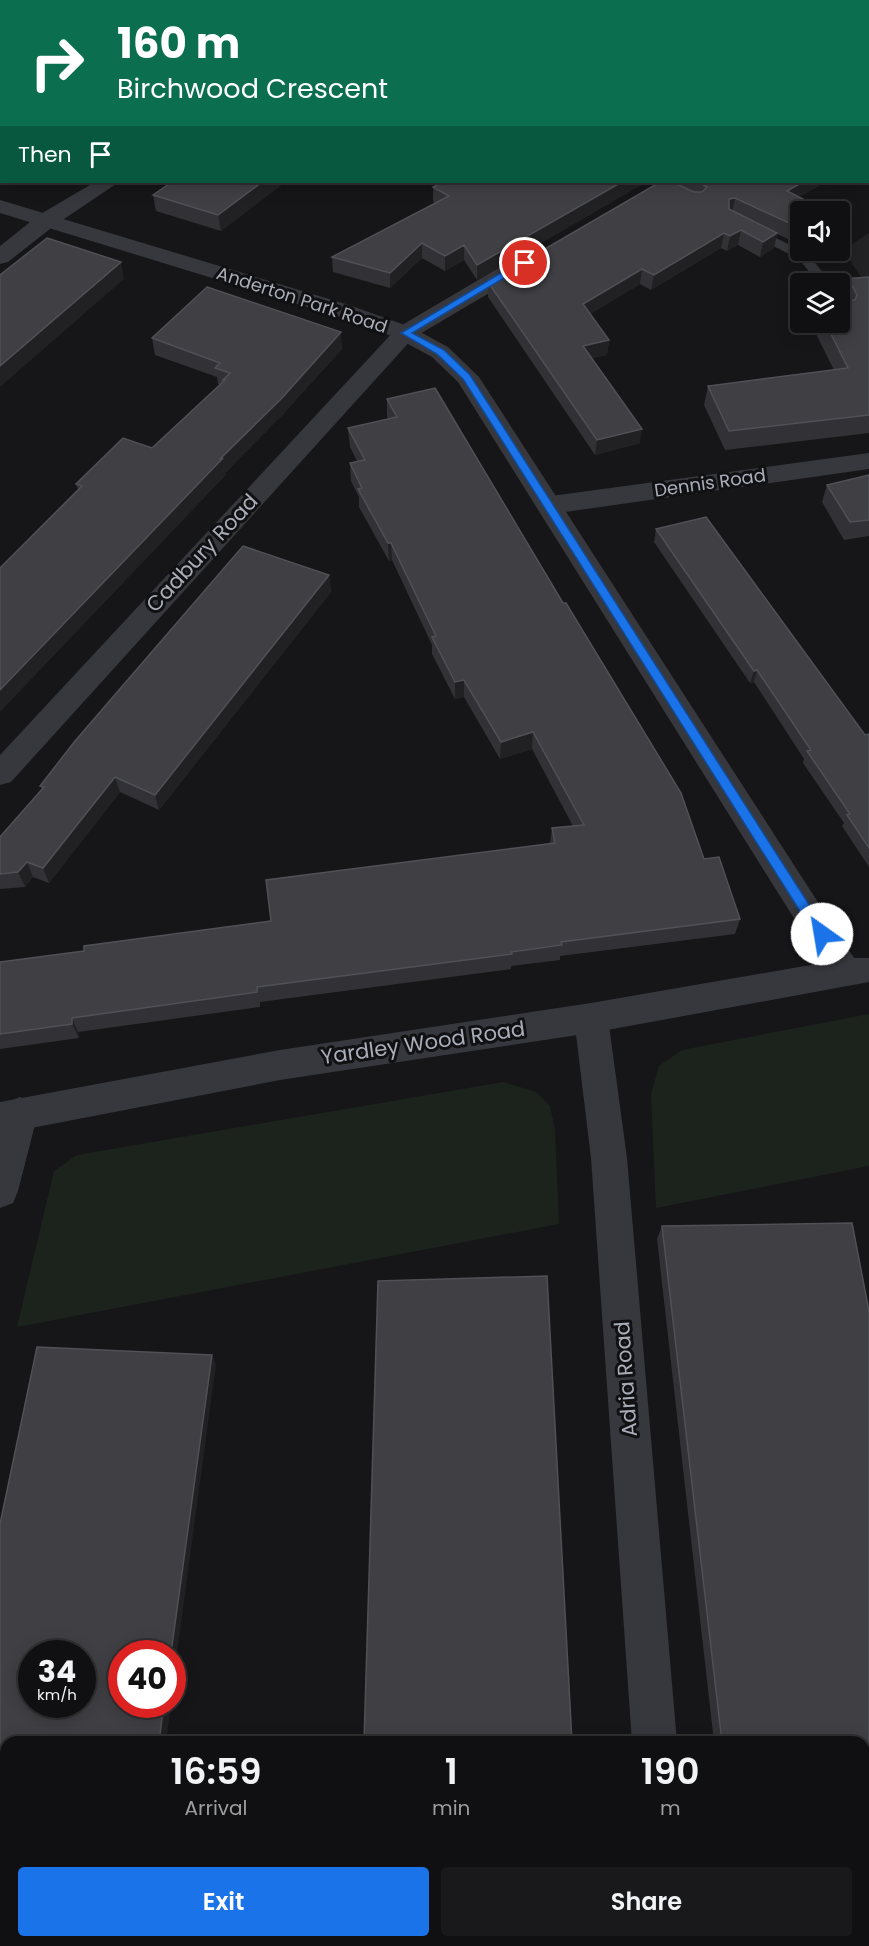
<!DOCTYPE html>
<html lang="en">
<head>
<meta charset="utf-8">
<style>
	body { margin:0; font-family:Poppins,sans-serif; background:#19191b; color:#f1f3f6; height:100vh; display:flex; flex-direction:column; font-size:22px; white-space:nowrap }
	* { box-sizing:border-box; margin:0 }
	p { font-size:20px; color:#9c9d9f }
	.icon { flex:none; width:33px; height:33px; fill:none; stroke:currentColor; stroke-width:2; stroke-linecap:round; stroke-linejoin:round }
	.map { position:relative; flex:1; overflow:hidden }
	.drawer { position:absolute; left:0px; top:1736px; width:870px; height:212px; display:flex; flex-direction:column; background:#101012; border-radius:18px 18px 0 0; box-shadow:0 3px 15px #0003,0 0 0 2px #303032 }
	.drawer>* { flex:none }
	.top-card { position:absolute; left:0px; top:0px; width:870px; height:183px; box-shadow:0 3px 15px #0003,0 0 0 2px #303032; background:#0b6e4f; color:#fff; overflow:hidden }
	.controls { position:absolute; left:790px; top:201px; display:grid; gap:12px }
	.controls a { display:grid; place-items:center; width:60px; height:60px; border-radius:6px; background:#101012; box-shadow:0 3px 15px #0003,0 0 0 2px #303032; font-size:30px }
	.speed { position:absolute; left:18px; top:1640px; display:flex; gap:12px; font-size:30px; font-weight:700; text-align:center }
	.speed>* { display:grid; place-content:center; width:78px; height:78px; border-radius:50%; background:#101012; box-shadow:0 3px 15px #0003,0 0 0 2px #303032; line-height:1 }
	.speed small { font-size:15px; font-weight:400 }
	.speed .limit { border:9px solid #d22; background:#fff; color:#111 }
	.pin { position:absolute; display:grid; place-items:center; width:51px; height:51px; color:#fff; margin:-26px; border:3px solid #fff; border-radius:50%; box-shadow:0 2px 6px #0007 }
	.me { position:absolute; width:66px; margin:-33px; rotate:328deg; stroke-linejoin:round; filter:drop-shadow(0 0 4px #0008) }
	.turn { display:flex; align-items:center; gap:21px; height:126px; padding:0 18px; font-size:27px }
	.turn .icon { width:78px; height:78px; stroke-width:2.5 }
	.turn b { display:block; font-size:42px; line-height:51px }
	.then { display:flex; align-items:center; height:57px; padding:0 18px; background:#0003; gap:12px; font-size:22px }
	.eta { display:flex; justify-content:space-evenly; align-items:center; height:102px; text-align:center }
	.eta b { font-size:36px; font-weight:600; line-height:42px }
	.action { display:flex; gap:12px; margin-top:auto; padding:12px 18px }
	.action a { flex:1; height:69px; border-radius:6px; background:#1a73e8; color:#fff; font-size:24px; font-weight:600; line-height:69px; text-align:center }
	.action a+a { background:#19191b; color:#f1f3f6 }
	.map>svg:first-child { display:block }
	.built { fill:#222225 }
	.green { fill:#1c231d }
	.lines { fill:none; stroke-linecap:round; stroke-linejoin:round }
	.service { fill:#37383d; fill-rule:evenodd }
	.minor { fill:#37383d; fill-rule:evenodd }
	.tertiary { fill:#37383d; fill-rule:evenodd }
	.wall { fill:#323236 }
	.shaded-wall { fill:#212124 }
	.building { fill:#3f3f44; stroke:#4f5156; stroke-width:1.5; fill-rule:evenodd }
	.route { fill:#1a73e8; stroke:#114b97; stroke-width:1.5 }
	.labels { text-anchor:middle; stroke-width:6; stroke-linejoin:round; paint-order:stroke }
	.far-street-label { font-size:18px; fill:#a8adb8; stroke:#111113 }
	.street-label { font-size:21px; fill:#a8adb8; stroke:#111113 }
</style>
</head>
<body>
<div class="map">
<svg width="869" height="1946" viewBox="0 0 869 1946">
	<rect width="100%" height="100%" fill="#161618"/>
	<!-- built -->
	<path class="built" d="M869,233V289L843,250Z"/>
	<!-- green -->
	<path class="green" d="M869,1014V1166L656,1208L651,1094L659,1066L682,1050Z
		M503,1082L536,1092L550,1106L555,1130L559,1224L17,1327L54,1171L77,1155Z"/>
	<g class="lines">
		<!-- service -->
		<path class="service" d="M0,28H2L0,36Z
			M752,226L808,254L832,284H819L799,259L748,233V227Z"/>
		<!-- minor -->
		<path class="minor" d="M389,0H408L388,2Z
			M95,182H119L55,225L8,262L0,264V246L39,215Z
			M527,254L535,256L538,261L535,266L413,338L11,782L0,785V755L397,328L519,256Z
			M869,453V469L551,514L542,511L538,505L542,499L551,496Z
			M591,1003L603,1008L608,1018L627,1158L677,1742H632L591,1158L574,1018L579,1008Z
			M20,1097L32,1102L38,1113L18,1191L13,1203L0,1208V1122L8,1102Z
			M646,1941H694L695,1946H647Z"/>
		<!-- tertiary -->
		<path class="tertiary" d="M0,200L349,305L413,328L448,347L479,377L854,958H869V982L591,1033L280,1080L0,1134V1102L280,1050L591,1003L822,963L458,382L432,357L397,338L333,315L0,213Z"/>
	</g>
	<!-- wall -->
	<path class="wall" d="M172,182H285L221,231L156,211L153,195Z
		M444,182H646L477,280L464,260L445,271L422,258L390,288L333,272L332,257L435,203L433,202V187Z
		M675,182H825L799,197L809,202L807,210L788,239L777,234L774,248L760,257L738,245L727,251L721,248L651,290L640,284L590,314L609,340L607,355L592,358L640,443L595,455L488,297V282L675,183Z
		M869,277V433L725,450L704,405L708,386L834,370L810,322H840V284H804V282Z
		M152,338L342,349L283,414L225,473L226,475L78,490L76,484L152,448L220,385L218,384L217,377L155,355Z
		M387,399L704,859L740,919L735,934L560,956V960L511,966V969L260,1002V1007L78,1032L79,1038L0,1049V962L84,951L271,921L550,843L552,828L573,826L532,749L500,759L464,697L455,699L432,654V645L392,560L389,561L359,507V497L351,481L350,463L357,461L350,447L348,428L389,419L387,417Z
		M869,475V536L844,540L822,502L827,485Z
		M656,529L865,735L869,734V867L842,826L844,823L803,763L804,759L754,682L750,683L654,542Z
		M329,575L331,592L159,810L120,792L49,883L33,877L25,887L0,889V837L42,789L40,786Z
		M852,1223L869,1311V1946H737V1941H864V1742H714L657,1239L662,1226Z"/>
	<!-- shaded-wall -->
	<path class="shaded-wall" d="M579,0H600L598,2H577Z
		M262,182H285L221,231L218,215Z
		M622,182H646L477,280V265Z
		M803,182H825L784,206L787,191Z
		M735,198L732,213L726,214L729,199Z
		M809,202L806,212H801V231L788,239L791,224L800,207Z
		M741,230L738,245L727,251L730,236Z
		M724,233L721,248L651,290L654,275Z
		M777,233L774,248L760,257L763,242Z
		M422,243V258L390,288V273Z
		M464,245V260L445,271V256Z
		M121,262L124,279L0,387V366Z
		M642,269L640,284L582,319L583,304Z
		M341,332L342,349L283,414L225,473L226,475L0,712V690Z
		M609,340L607,355L581,361L583,346Z
		M642,429L640,443L595,455L597,440Z
		M388,543H391L392,560L389,561Z
		M329,575L331,592L159,810L155,795Z
		M757,670L754,682L750,683L754,671Z
		M464,680V697L455,699V682Z
		M533,732L532,749L500,759L501,742Z
		M115,777L120,792L49,883L43,868Z
		M27,862L33,877L25,887L18,872Z
		M72,1018L78,1032L79,1038L72,1024Z
		M212,1355L216,1364L172,1690V1653H171Z
		M164,1704H171L166,1742H159Z
		M132,1941H139L138,1946H131Z"/>
	<!-- building -->
	<path class="building" d="M0,0H347L351,2H2V18H0Z
		M449,0H579L577,2H446Z
		M776,0H869V144L868,2H773Z
		M172,182H262L218,215L153,195Z
		M444,182H622L477,265L464,245L445,256L422,243L390,273L332,257L449,196L433,187Z
		M660,182H672L694,192H702L707,187L698,182H803L787,191L809,202L800,207L809,212H801V218L791,224L735,198L729,199V209L777,233L763,242L741,230L730,236L724,233L654,275L642,269L583,304L609,340L583,346L642,429L597,440L488,282Z
		M47,238L121,262L0,366V275Z
		M869,277V415L729,431L708,386L848,368L825,322H840V284H805L804,282ZM844,284L852,286L857,295L855,300L844,301Z
		M207,287L341,332L282,398L220,459L223,458L0,690V568L82,486L76,484L123,438L152,448L225,380H223L230,373L215,368L220,363L152,338Z
		M435,388L563,603H566L681,793L704,859L719,857L740,919L561,942L562,945L511,952L512,954L257,987V992L72,1018V1024L0,1034V962L84,951V946L271,921L266,880L555,843L552,828L584,825L533,732L501,742L464,680L455,682L432,637L436,636L391,543H388L358,489L362,488L350,463L365,460L348,428L397,417L387,399Z
		M869,475V520L850,522L827,485Z
		M706,517L865,735L869,734V848L847,815L850,814L807,751L811,750L757,670L754,671L656,529Z
		M243,546L329,575L155,795L115,777L43,868L27,862L18,872L0,874V837L44,787L40,786L75,741Z
		M852,1223L869,1311V1946H745V1941H864V1742H722L662,1226Z
		M547,1276L572,1742H364L378,1281Z
		M37,1347L212,1355L171,1653H122V1704H164L159,1742H6V1941H132L131,1946H0V1524ZM32,1653H82V1704H32Z
		M358,1941H583V1946H358Z"/>
	<!-- route -->
	<path class="route" d="M521,261L529,263L412,333L444,350L470,375L826,931V938H817L463,379L437,354L401,333Z"/>
	<g class="labels">
		<!-- far-street labels -->
		<g class="far-street-label">
			<text transform="translate(302 300) rotate(18)" y="6">Anderton Park Road</text>
			<text transform="translate(710 483) rotate(-8)" y="6">Dennis Road</text>
		</g>
		<!-- street labels -->
		<g class="street-label">
			<text transform="translate(202 553) rotate(-47)" y="7">Cadbury Road</text>
			<text transform="translate(423 1043) rotate(-8)" y="7">Yardley Wood Road</text>
			<text transform="translate(626 1379) rotate(-94)" y="7">Adria Road</text>
		</g>
	</g>
</svg>
<div class="controls">
<a><svg class="icon" aria-label="sound" viewBox="0 0 24 24"><path d="M4 9h4l5-4v14l-5-4H4zM17 9q2 3 0 6"/></svg></a>
<a><svg class="icon" aria-label="layers" viewBox="0 0 24 24"><path d="M12 4l9 5-9 5-9-5zM3 14l9 5 9-5"/></svg></a>
</div>
<div class="speed"><div>34<small>km/h</small></div><div class="limit">40</div></div>
<div class="pin" style="left:525px;top:263px;background:#d93025"><svg class="icon" aria-label="arrive" viewBox="0 0 24 24"><path d="M6 21V4h12l-3 4 3 4H6"/></svg></div>
<svg class="me" style="left:822px;top:934px" viewBox="-20 -20 40 40"><circle r="19" fill="#fff"/><path d="M0-13L10 11 0 6-10 11z" fill="#1a73e8"/></svg>
<div class="top-card">
<div class="turn"><svg class="icon" aria-label="right" viewBox="0 0 24 24"><path d="M7 20v-9h11M14 6l5 5-5 5"/></svg><div><b>160 m</b>Birchwood Crescent</div></div>
<div class="then">Then<svg class="icon" aria-label="arrive" viewBox="0 0 24 24"><path d="M6 21V4h12l-3 4 3 4H6"/></svg></div>
</div>
<section class="drawer">
<div class="eta">
<div><b>16:59</b><p>Arrival</p></div>
<div><b>1</b><p>min</p></div>
<div><b>190</b><p>m</p></div>
</div>
<div class="action"><a>Exit</a><a>Share</a></div>
</section>
</div>
</body>
</html>
